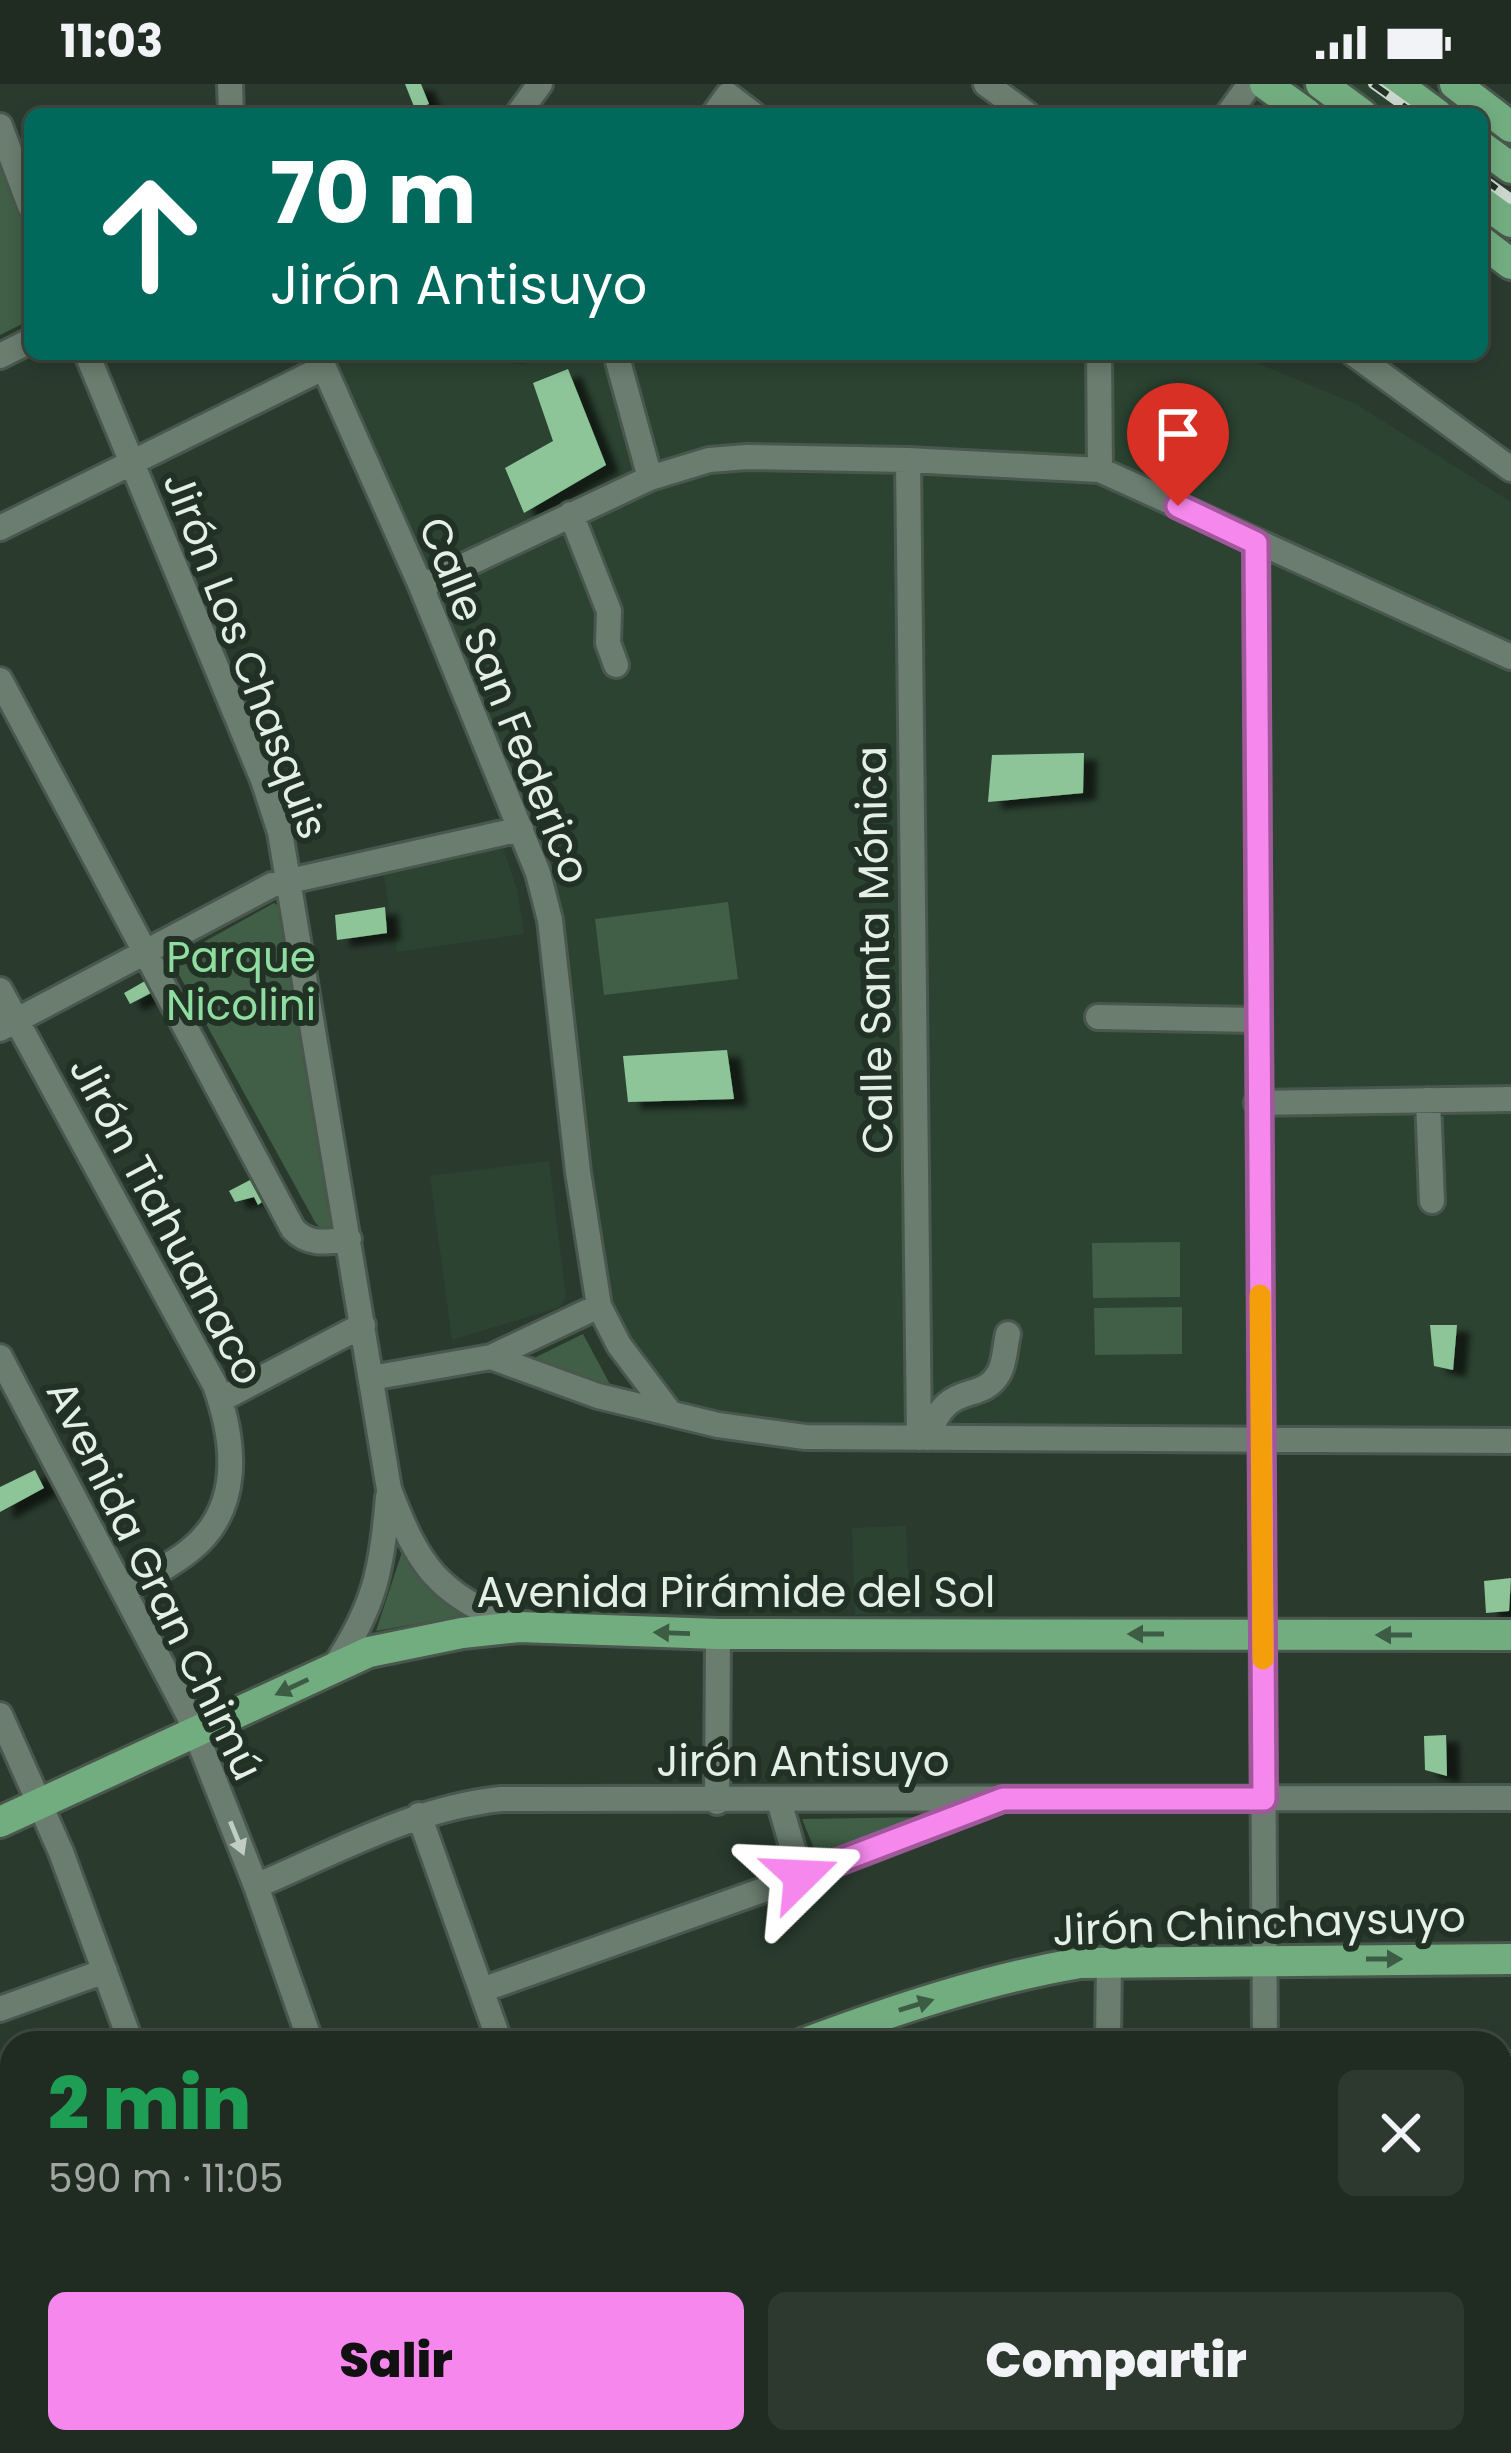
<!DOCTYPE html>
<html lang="es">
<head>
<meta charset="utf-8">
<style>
	body { margin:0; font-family:Poppins,sans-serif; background:#2d382f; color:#f1f3f6; height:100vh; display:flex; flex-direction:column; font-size:45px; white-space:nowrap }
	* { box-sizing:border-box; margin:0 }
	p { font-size:39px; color:#a2a7a5 }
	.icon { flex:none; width:66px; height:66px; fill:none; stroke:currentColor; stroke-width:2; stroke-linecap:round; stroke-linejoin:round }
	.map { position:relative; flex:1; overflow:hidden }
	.side { position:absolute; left:0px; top:1947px; width:1512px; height:423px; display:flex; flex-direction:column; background:#202c22; border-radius:36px 36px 0 0; box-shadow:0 6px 18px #0003,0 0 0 3px #3d4840 }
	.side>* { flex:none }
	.banner { position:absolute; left:24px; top:24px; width:1464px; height:252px; border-radius:18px; box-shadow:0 6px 18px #0003,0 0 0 3px #3d4840; background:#00695c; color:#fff; overflow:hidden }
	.pin { position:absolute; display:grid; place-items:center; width:102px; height:102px; color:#fff; margin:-123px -51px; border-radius:50% 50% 50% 0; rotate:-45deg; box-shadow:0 0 12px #0007 }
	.pin .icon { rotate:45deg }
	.me { position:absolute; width:132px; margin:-66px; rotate:69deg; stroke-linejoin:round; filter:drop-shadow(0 0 9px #0008) }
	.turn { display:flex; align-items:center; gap:42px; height:252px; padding:0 48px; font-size:54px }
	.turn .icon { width:156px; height:156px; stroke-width:2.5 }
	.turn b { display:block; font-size:84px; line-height:102px }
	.round { display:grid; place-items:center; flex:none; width:126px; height:126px; border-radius:18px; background:#2d382f }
	.summary { display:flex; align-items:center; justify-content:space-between; height:204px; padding:0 48px }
	h1 { font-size:72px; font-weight:800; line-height:90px; color:#1e9e55 }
	.button { display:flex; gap:24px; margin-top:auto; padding:24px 48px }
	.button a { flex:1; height:138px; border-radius:18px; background:#f688ed; color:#111; font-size:48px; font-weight:800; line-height:138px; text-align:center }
	.button a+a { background:#2d382f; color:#f1f3f6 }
	.status { display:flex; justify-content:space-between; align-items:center; height:84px; padding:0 60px; background:#202c22; direction:ltr }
	.status svg { height:33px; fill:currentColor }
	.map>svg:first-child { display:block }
	.built { fill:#2c4331 }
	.green { fill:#405f46 }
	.building { fill:#8dc599; filter:url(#shadow) }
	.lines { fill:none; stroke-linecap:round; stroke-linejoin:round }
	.minor-casing { stroke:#49574c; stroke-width:30 }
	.major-casing { stroke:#49574c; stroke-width:36 }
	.minor { stroke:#6a7d6e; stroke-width:24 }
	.major { stroke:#72ad80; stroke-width:30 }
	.rail-casing { stroke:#cbd7cd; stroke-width:10 }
	.rail { stroke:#213124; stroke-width:6; stroke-dasharray:18; stroke-linecap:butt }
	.oneway { fill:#3d5c44 }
	.oneway2 { fill:#bfcdc2 }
	.route-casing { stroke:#a0589a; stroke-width:30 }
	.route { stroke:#f688ed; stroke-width:21 }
	.slow { stroke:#f59e0b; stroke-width:21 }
	.labels { text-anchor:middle; stroke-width:12; stroke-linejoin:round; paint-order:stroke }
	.street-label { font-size:42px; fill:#e4efe6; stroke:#213124 }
	.park-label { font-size:42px; fill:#8fdda0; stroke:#213124 }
</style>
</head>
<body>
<div class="status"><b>11:03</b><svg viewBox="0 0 49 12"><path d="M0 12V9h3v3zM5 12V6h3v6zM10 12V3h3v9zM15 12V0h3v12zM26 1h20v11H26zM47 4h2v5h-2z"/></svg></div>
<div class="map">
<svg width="1511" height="2369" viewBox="0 0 1511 2369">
	<defs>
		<filter id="shadow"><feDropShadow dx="13" dy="7" stdDeviation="3" flood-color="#0009"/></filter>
	</defs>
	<rect width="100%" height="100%" fill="#2a3b2e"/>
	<!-- built -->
	<path class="built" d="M1336,0H1377L1418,30H1377Z
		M321,270H462L523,281L552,270H1235L1356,320L1511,418V1357L813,1360L675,1322L589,1213L534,788Z
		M501,757L517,806L524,850L397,868L383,787Z
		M549,1077L566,1213L560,1223L452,1256L430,1092Z
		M906,1442L910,1529L855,1531L852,1444Z
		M827,2358H1086L1062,2369H831Z"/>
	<!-- green -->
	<path class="green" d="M0,76L30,152V236L0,251Z
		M728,818L738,895L604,911L595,835Z
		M274,819L280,823L334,1136L329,1146L323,1147L315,1138L171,876Z
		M1180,1158V1213L1093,1214L1092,1159Z
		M1182,1223V1270L1095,1271L1094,1224Z
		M583,1250L612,1304L526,1278Z
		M403,1465L467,1531L376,1547Z
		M929,1733L818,1774L802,1735Z
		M215,2358H260L264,2369H184Z"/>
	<!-- building -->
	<path class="building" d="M405,0H421L429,20L415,25Z
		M568,285L606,381L524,429L505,384L553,357L533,299Z
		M1084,669L1083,709L988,718L992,671Z
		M385,823L387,849L337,856L335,831Z
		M145,897L151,909L130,920L124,909Z
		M727,966L734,1015L628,1018L623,972Z
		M250,1096L262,1118L258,1121L254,1113L235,1118L229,1107Z
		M1430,1241H1457L1453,1286L1434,1282Z
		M35,1386L44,1404L0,1428V1403Z
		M1511,1494L1509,1527L1486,1529L1484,1497Z
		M1446,1651L1447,1692L1425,1686L1424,1652Z
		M1500,1965H1511V1985L1500,1984Z
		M836,2358H864L868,2369H840Z
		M874,2358H907L911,2369H878Z"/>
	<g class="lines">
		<defs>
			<path id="minor" d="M230,0L231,30
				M986,0L1027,30
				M518,30L540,0
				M714,30L728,11L753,30
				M1228,30L1250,0
				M0,42L30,122
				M87,270L263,696L280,748L389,1405C419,1484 437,1509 517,1542
				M318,270L421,502L538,789L550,836L578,1088L599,1222L619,1261L668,1326
				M616,270L650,394
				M1099,270L1100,386
				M1354,270L1511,385
				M0,272L30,257
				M908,376L919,1354
				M571,430L609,527L608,559L616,581
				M0,444L323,284
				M1256,459L1265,1959
				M421,502L650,394L709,376L747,373L908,376L1100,386L1511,573
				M0,596L293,1145C309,1162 327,1158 349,1155
				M0,906L215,1301C235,1357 243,1425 189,1467C170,1482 146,1494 125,1507
				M1098,933L1257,936
				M0,945L272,801L521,745
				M1428,1016L1432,1117
				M1257,1019L1511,1015
				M0,1273L189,1632L256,1802L311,1959
				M491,1273L599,1222
				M371,1294L491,1273L598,1312L718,1341L805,1353L1511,1357
				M220,1316L363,1241
				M928,1354C947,1293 980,1322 999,1289C1005,1279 1005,1261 1008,1250
				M334,1583C375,1522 382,1485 388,1413
				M0,1631L61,1768L131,1959
				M779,1717L801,1793
				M717,1718L718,1550
				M419,1731L500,1959
				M256,1802C336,1768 414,1724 501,1715L1511,1714
				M482,1906L814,1788L989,1720
				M0,1925L105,1887
				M1108,1959L1109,1878
				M1500,2034H1511
				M0,2084L12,2080
				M1500,2193H1511
				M272,2358L276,2369
				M454,2358L458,2369
				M643,2358L647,2369
				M813,2358L817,2369
				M1108,2358L1109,2369
				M1266,2358V2369
				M1430,2358V2369
				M143,2369L172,2358"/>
			<path id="major" d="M1265,0L1307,30
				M1321,0L1362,30
				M1396,0L1437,30
				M1455,0L1511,43
				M1482,63L1511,84
				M1482,117L1511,138
				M1482,158L1511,180
				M0,1738L369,1568L462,1549L519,1543L718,1550L1511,1551
				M805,1959C894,1926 986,1895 1080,1879L1511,1875
				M0,2251L12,2247"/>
		</defs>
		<!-- minor casing -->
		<use href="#minor" class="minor-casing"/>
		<!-- major casing -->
		<use href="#major" class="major-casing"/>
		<!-- minor -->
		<use href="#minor" class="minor"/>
		<!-- major -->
		<use href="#major" class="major"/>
		<defs>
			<path id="rail" d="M1373,0L1415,30
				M1482,94L1511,115"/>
		</defs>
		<!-- rail casing -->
		<use href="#rail" class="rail-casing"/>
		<!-- rail -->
		<use href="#rail" class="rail"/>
	</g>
	<!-- one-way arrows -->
	<defs><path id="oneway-solid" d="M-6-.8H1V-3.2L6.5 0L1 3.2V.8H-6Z" transform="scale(3)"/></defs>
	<g class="oneway">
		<use href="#oneway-solid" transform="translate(672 1549) rotate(-178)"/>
		<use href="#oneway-solid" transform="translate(1146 1550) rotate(-180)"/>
		<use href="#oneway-solid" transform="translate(1394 1551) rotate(180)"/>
		<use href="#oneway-solid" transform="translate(292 1603) rotate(155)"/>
		<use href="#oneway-solid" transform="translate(1384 1875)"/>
		<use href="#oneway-solid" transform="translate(916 1921) rotate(-17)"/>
	</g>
	<use class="oneway2" href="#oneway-solid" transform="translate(237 1754) rotate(68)"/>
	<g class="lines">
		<defs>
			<path id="route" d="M801,1792L1003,1715H1264L1256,459L1178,422"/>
		</defs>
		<!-- route casing -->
		<use href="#route" class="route-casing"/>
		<!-- route -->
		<use href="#route" class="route"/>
		<!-- slow -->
		<path class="slow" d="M1260,1211L1263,1575"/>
	</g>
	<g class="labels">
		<!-- street labels -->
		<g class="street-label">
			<text transform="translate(246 571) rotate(69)" y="15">Jirón Los Chasquis</text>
			<text transform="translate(505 616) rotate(68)" y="15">Calle San Federico</text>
			<text transform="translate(874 866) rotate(-91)" y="15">Calle Santa Mónica</text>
			<text transform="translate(167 1136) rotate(62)" y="15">Jirón Tiahuanaco</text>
			<text transform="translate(155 1496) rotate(64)" y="15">Avenida Gran Chimú</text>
			<text x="736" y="1523">Avenida Pirámide del Sol</text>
			<text x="803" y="1692">Jirón Antisuyo</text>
			<text transform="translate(1259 1839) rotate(-2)" y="15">Jirón Chinchaysuyo</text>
		</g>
		<!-- park labels -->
		<g class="park-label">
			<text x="241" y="888">Parque<tspan x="241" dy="48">Nicolini</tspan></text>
		</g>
	</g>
</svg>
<div class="pin" style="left:1178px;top:422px;background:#d93025"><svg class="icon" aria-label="arrive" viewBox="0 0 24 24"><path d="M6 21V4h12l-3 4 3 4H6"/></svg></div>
<svg class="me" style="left:801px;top:1792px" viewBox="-20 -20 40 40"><path d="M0-17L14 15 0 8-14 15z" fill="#f688ed" stroke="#fff" stroke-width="4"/></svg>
<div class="banner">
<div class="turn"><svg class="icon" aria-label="ahead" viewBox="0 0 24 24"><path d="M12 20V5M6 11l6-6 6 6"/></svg><div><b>70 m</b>Jirón Antisuyo</div></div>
</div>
<section class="side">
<div class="summary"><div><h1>2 min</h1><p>590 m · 11:05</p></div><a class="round"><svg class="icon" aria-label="close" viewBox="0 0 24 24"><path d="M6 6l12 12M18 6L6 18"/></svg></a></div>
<div class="button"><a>Salir</a><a>Compartir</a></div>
</section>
</div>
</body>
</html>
